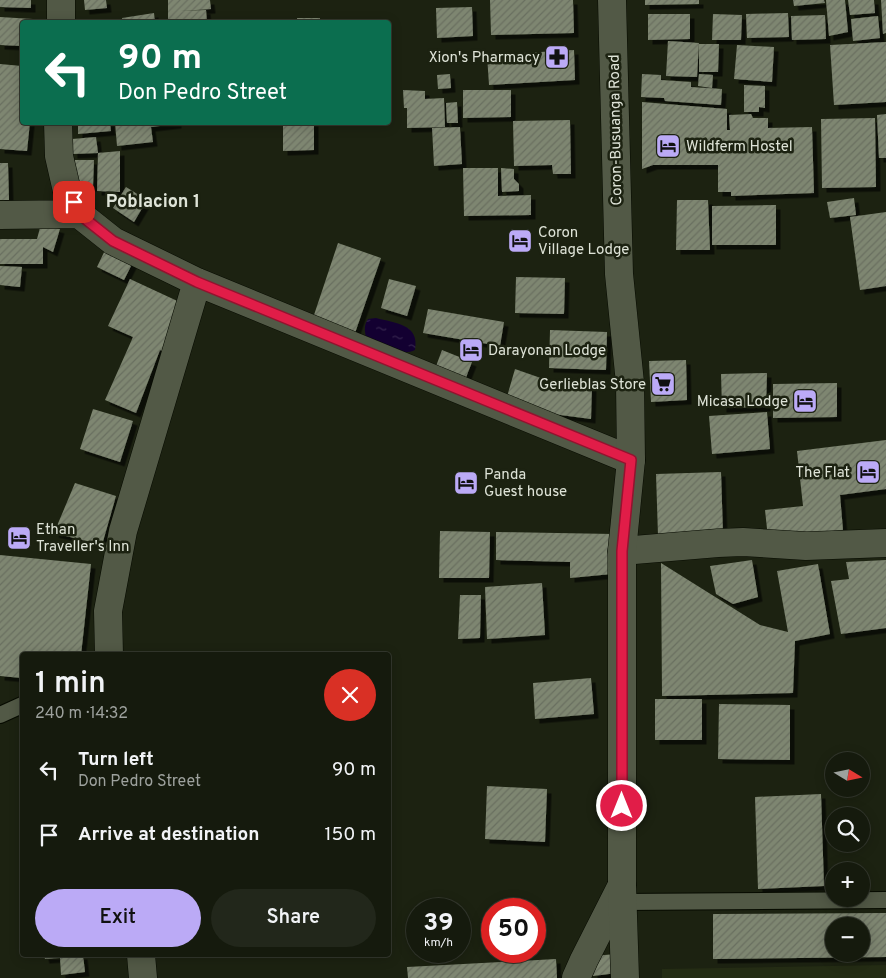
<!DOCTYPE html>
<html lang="en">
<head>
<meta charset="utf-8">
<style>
	body { margin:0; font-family:Overpass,sans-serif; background:#22271b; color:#f1f3f6; height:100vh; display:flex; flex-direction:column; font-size:19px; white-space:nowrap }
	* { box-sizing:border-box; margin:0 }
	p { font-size:16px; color:#9da19d }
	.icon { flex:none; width:28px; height:28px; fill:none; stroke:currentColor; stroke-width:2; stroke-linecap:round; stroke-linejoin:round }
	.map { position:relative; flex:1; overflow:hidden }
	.side { position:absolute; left:20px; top:652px; width:371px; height:305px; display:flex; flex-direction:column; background:#151a0d; border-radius:5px; box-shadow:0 2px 12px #0003,0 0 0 1px #34382e }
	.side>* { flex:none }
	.top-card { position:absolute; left:20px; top:20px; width:371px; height:105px; border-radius:5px; box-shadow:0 2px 12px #0003,0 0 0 1px #34382e; background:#0b6e4f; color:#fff; overflow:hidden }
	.needle { width:32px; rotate:100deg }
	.tools { position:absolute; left:825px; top:752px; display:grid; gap:10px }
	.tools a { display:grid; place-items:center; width:45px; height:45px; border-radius:50%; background:#151a0d; box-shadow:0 2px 12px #0003,0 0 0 1px #34382e; font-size:25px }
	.speed { position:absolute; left:406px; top:898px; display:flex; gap:10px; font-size:25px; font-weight:700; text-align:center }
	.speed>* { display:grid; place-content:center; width:65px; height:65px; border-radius:50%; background:#151a0d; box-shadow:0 2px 12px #0003,0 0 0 1px #34382e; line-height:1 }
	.speed small { font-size:12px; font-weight:400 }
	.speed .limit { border:8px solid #d22; background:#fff; color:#111 }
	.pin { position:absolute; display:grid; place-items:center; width:42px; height:42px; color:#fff; margin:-21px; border-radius:10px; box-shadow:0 2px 8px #0006 }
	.me { position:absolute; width:55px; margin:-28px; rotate:0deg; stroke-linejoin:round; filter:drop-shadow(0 0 4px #0008) }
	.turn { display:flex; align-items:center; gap:18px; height:105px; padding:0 15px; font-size:22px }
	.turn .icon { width:65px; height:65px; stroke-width:2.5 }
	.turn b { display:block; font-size:35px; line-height:42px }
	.round { display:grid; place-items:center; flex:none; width:52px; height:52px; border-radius:26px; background:#22271b }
	.headline { display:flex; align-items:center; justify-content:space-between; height:85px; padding:0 15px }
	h1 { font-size:30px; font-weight:600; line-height:38px }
	.primary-button { display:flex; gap:10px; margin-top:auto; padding:10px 15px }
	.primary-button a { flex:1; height:58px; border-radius:30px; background:#bbaaf6; color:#111; font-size:20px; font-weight:600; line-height:58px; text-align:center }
	.primary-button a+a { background:#22271b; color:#f1f3f6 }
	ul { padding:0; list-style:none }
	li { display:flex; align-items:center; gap:15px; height:65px; padding:0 15px }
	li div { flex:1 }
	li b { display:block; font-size:19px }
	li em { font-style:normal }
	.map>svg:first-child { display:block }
	.built { fill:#242c14 }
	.water { fill:url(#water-ripples) }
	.building { fill:url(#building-hatch); fill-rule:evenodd; filter:url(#shadow) }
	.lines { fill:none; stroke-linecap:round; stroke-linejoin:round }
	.lane-casing { stroke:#070b01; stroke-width:18 }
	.street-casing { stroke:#070b01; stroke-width:29 }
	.secondary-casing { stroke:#070b01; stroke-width:29 }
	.lane { stroke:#525946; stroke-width:16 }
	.street { stroke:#525946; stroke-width:28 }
	.secondary { stroke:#525946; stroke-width:28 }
	.route-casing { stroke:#92132f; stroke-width:12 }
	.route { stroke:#e11d48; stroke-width:9 }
	.labels { text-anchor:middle; stroke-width:5; stroke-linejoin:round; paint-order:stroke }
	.poi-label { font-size:15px; fill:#dee3d7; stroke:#1c2211; text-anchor:start }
	.street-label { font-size:15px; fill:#dee3d7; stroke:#1c2211 }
	.quarter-label { font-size:18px; font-weight:bold; fill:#dee3d7; stroke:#1c2211 }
</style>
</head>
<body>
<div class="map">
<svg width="886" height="978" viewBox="0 0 886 978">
	<defs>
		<pattern id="water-ripples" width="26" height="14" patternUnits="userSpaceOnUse" patternTransform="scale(1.25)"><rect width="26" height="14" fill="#130031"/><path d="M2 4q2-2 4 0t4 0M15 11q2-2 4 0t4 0" fill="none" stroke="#35254e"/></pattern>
		<pattern id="building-hatch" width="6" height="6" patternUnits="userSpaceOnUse" patternTransform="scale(1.25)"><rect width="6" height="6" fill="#7e8671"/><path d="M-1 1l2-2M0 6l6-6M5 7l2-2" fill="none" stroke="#696f60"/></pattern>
		<filter id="shadow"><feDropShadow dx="4.5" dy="4.5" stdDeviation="0" flood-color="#0009"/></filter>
	</defs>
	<rect width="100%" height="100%" fill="#1c2211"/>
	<!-- built -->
	<path class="built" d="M886,965V978H662V969Z"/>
	<!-- water -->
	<path class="water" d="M376,318C395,323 420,324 415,350C401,357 381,345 367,341C365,333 363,326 368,319Z"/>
	<!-- building -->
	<path class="building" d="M0,0H31V8L0,7Z
		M84,0H106L107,8L85,10Z
		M168,0H210L211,9L180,11L206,10L207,22H168Z
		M490,0H573L574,33L491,35Z
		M645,0H699V4L645,5Z
		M793,0H824L825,3L794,6Z
		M826,0H845L848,32L829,36Z
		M848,0H874L875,13L850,15Z
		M881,0H886V33L883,34Z
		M472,7L473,36L437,38L436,8Z
		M154,13L155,22H123L122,18Z
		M788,13L789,37L747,38L746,14Z
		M648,14H690V39L648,40Z
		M713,14L742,15L741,40H712Z
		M825,15L826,39L792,40L791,16Z
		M878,16L880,38L853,41L851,19Z
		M0,17L33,19L32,22H22V46L0,45Z
		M297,18H320V22H297Z
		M668,41L699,43L697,77L666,76Z
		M886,42V102L834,105L830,45Z
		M699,44H719L718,72H699Z
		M737,45L774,47L772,82L734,79Z
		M574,50L575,80L489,85L487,55Z
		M0,64L22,66V122H30L27,151L0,149Z
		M450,74L451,88L438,89L437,75Z
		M642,74L661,75V80L691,82V87L722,89L721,105L665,101L664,98L641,97Z
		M699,74L713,75L712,88L698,86Z
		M744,85L765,86V108L759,107V112H744Z
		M403,90L425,91V99L444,98L445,127L407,128V108H404Z
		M463,90H511V117L463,118Z
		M457,102L458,123H447L446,103Z
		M642,102L727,109V130H730L729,115L751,114L753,118H768V128L812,127L814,193L731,196V192H718V165H653L642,169Z
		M886,114V158H879L877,115Z
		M875,118L876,187L822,188L821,119Z
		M570,120L571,174H553L552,165L514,166L513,121Z
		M78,122H110L111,131L78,134Z
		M115,122H177V124L151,127L153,142L117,146Z
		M283,122H314V150L283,151Z
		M460,127L462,164L434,166L432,128Z
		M96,137L98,153L73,154L72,139Z
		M120,151V192L97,191L98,153Z
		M75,160H94L93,187L74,189Z
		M0,163H8L9,200H0Z
		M463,168H498V196L531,195V215L464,216Z
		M501,168L514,169V179L519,184V191L502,192Z
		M126,187L147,200L134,222L113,208Z
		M854,198L856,215L830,218L827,202Z
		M677,200H708L710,250H676Z
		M776,205V245H712V206Z
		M886,212V286L860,290L850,217Z
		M41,224L60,229L53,252L43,247V264H0V239H37Z
		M338,243L381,258L355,333L313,318Z
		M107,246L134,260L124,280L97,267Z
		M0,266L22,267L20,287L0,285Z
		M516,277L565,278L564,314L515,313Z
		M130,279L186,305L164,352L160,350L136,413L105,400L133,337L108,326Z
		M389,279L416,286L407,316L381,308Z
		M428,309L504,322L500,346L423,333Z
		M550,330L607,332L606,370L549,368Z
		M442,350L472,362L465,380L435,369Z
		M686,360L687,400L651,402L649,361Z
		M515,369L555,383L592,385L591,419L545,413L506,400Z
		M767,373L766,407L722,408L721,374Z
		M837,383V417L773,418V384Z
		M93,409L133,421L120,462L80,449Z
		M767,412L770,449L712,454L709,416Z
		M886,440V489L840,495L843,530L768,538L765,510L803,506L797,451Z
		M721,472L723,534L658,536L656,474Z
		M75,483L116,496L102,545L54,533Z
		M440,531L490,532L489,578H439Z
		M496,532L613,534L612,574L570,578V562L496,560Z
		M0,555L91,564L81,655H22V678L0,676Z
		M752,560L758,597L733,604L716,594L710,566Z
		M886,560V628L841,634L831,581L849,579L846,562Z
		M661,563L760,625L788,632L777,571L818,564L830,634L795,641L793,693L662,696Z
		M542,583L545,635L487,639L485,587Z
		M460,595H481L480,638L458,639Z
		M591,678L594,714L535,719L533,683Z
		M655,699H702V740H655Z
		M719,704L790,705V760L718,759Z
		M487,786L547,789L545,842L485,839Z
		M821,794L824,886L758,889L755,797Z
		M886,913V957L713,959V914ZM834,926H861V954H834Z
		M616,954L617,973L593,976V956Z
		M44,955H83L85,972L61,975L60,958L45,959Z
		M556,959L557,978H408L407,967Z"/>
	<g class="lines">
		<defs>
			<path id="lane" d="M0,715L22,705
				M622,902L886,900"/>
			<path id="street" d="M61,22V0
				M58,122L59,156L67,191L79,214L113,241L197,282L631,460
				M0,215L79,214
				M622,551L718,543L743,542L806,546L886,543
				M109,655L108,611L123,531L197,282
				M141,955L143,978
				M576,978L584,960L622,885"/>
			<path id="secondary" d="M612,0L619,274L630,383L631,460L622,551V885L625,978"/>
		</defs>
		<!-- lane casing -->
		<use href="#lane" class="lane-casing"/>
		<!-- street casing -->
		<use href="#street" class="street-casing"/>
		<!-- secondary casing -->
		<use href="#secondary" class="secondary-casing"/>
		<!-- lane -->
		<use href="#lane" class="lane"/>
		<!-- street -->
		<use href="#street" class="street"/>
		<!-- secondary -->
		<use href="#secondary" class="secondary"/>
	</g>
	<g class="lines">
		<defs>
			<path id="route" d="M74,202L79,214L113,241L197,282L631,460L622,551V806"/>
		</defs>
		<!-- route casing -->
		<use href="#route" class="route-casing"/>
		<!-- route -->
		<use href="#route" class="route"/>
	</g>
	<!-- icons -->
	<defs>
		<symbol id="pharmacy-square" viewBox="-11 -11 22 22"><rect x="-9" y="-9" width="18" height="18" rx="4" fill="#bbaaf6" stroke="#1c2211"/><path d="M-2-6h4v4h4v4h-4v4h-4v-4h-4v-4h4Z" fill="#111"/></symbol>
		<symbol id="hotel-square" viewBox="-11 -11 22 22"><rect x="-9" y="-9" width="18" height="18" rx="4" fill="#bbaaf6" stroke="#1c2211"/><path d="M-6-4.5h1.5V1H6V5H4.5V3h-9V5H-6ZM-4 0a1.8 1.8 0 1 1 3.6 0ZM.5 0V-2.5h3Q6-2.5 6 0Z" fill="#111"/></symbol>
		<symbol id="supermarket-square" viewBox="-11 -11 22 22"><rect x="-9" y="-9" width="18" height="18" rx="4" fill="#bbaaf6" stroke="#1c2211"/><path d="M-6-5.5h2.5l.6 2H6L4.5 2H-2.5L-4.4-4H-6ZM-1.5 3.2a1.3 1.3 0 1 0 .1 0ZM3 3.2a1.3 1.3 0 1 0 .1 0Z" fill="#111"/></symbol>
	</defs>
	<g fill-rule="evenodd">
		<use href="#pharmacy-square" x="543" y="43" width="28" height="28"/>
		<use href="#hotel-square" x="654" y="132" width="28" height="28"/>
		<use href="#hotel-square" x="506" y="227" width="28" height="28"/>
		<use href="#hotel-square" x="457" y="336" width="28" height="28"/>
		<use href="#supermarket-square" x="649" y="370" width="28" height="28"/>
		<use href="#hotel-square" x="791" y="387" width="28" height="28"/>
		<use href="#hotel-square" x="854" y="458" width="28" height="28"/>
		<use href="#hotel-square" x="452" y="469" width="28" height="28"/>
		<use href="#hotel-square" x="5" y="524" width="28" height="28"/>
	</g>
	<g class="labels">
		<!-- poi labels -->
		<g class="poi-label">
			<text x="540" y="62" text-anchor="end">Xion's Pharmacy</text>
			<text x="686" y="151">Wildferm Hostel</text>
			<text x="538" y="237">Coron<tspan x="538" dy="17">Village Lodge</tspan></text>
			<text x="488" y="355">Darayonan Lodge</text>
			<text x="646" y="389" text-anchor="end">Gerlieblas Store</text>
			<text x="788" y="406" text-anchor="end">Micasa Lodge</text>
			<text x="850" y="477" text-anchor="end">The Flat</text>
			<text x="484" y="479">Panda<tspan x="484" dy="17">Guest house</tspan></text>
			<text x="36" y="534">Ethan<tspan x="36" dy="17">Traveller's Inn</tspan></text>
		</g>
		<!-- street labels -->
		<g class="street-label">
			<text transform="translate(615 130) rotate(-91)" y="5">Coron-Busuanga Road</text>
		</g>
		<!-- quarter labels -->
		<g class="quarter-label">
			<text x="153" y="207">Poblacion 1</text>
		</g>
	</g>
</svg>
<div class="tools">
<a><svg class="needle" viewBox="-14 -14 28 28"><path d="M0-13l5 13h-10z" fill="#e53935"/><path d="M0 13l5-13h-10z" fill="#9da19d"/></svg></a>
<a><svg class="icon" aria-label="search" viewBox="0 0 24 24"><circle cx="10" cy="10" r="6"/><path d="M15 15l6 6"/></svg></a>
<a>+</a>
<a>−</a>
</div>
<div class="speed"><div>39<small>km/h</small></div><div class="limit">50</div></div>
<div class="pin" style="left:74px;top:202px;background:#d93025"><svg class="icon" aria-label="arrive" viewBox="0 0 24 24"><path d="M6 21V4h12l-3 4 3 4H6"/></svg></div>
<svg class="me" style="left:622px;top:806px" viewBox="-20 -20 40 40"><circle r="17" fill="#e11d48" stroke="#fff" stroke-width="3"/><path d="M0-11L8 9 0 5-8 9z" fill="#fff"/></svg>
<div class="top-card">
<div class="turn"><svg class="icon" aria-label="left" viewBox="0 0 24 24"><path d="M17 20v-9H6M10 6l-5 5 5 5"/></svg><div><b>90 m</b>Don Pedro Street</div></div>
</div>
<section class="side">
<div class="headline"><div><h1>1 min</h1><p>240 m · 14:32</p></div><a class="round" style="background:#d93025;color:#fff"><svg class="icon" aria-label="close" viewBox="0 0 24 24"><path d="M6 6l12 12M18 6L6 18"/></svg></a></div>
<ul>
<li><svg class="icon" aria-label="left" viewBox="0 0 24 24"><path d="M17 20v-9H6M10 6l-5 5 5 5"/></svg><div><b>Turn left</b><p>Don Pedro Street</p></div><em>90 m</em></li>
<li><svg class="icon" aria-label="arrive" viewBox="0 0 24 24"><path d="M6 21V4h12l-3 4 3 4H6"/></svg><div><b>Arrive at destination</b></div><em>150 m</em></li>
</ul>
<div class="primary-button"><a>Exit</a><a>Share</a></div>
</section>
</div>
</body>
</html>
